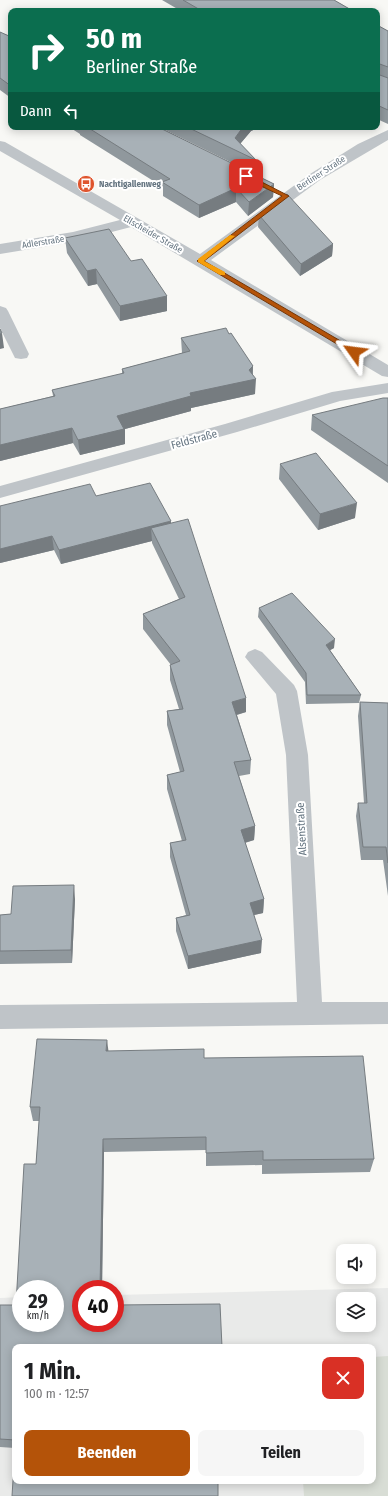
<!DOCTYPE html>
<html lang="de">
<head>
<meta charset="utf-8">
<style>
	body { margin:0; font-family:"Fira Sans Condensed",sans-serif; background:#f6f6f6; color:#202124; height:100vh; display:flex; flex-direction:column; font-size:15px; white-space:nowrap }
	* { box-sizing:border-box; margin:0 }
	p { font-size:13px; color:#757577 }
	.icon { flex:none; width:22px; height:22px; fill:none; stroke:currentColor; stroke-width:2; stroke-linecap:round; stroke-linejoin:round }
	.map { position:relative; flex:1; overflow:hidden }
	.sheet { position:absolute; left:12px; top:1344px; width:364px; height:140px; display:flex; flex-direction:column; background:#fff; border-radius:8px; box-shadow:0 2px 10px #0003 }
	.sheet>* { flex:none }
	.top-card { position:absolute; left:8px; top:8px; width:372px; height:122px; border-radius:8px; box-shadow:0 2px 10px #0003; background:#0b6e4f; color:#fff; overflow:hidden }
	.buttons { position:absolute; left:336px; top:1244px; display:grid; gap:8px }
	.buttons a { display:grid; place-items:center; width:40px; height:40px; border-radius:8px; background:#fff; box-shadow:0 2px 10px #0003; font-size:20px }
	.speed { position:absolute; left:12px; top:1280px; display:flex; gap:8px; font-size:20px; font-weight:700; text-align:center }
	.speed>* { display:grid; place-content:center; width:52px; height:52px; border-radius:50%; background:#fff; box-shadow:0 2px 10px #0003; line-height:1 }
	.speed small { font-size:10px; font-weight:400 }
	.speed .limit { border:6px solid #d22; background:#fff; color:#111 }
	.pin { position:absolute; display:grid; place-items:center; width:34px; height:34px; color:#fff; margin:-17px; border-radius:8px; box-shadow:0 2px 6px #0006 }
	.me { position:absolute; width:44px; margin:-22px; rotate:301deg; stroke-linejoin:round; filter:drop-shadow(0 0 3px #0008) }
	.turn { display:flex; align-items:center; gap:14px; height:84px; padding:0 12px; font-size:18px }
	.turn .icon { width:52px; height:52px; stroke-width:2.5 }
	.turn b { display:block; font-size:28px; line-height:34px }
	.then { display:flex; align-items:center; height:38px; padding:0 12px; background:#0003; gap:8px; font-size:15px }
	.round { display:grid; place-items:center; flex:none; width:42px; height:42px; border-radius:8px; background:#f6f6f6 }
	.head { display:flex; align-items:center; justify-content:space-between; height:68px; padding:0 12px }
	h1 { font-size:24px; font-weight:700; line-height:30px }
	.primary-button { display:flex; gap:8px; margin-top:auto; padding:8px 12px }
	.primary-button a { flex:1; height:46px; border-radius:8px; background:#b45309; color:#fff; font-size:16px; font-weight:700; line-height:46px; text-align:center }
	.primary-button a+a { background:#f6f6f6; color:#202124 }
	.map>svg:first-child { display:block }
	.built { fill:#e9eae9; fill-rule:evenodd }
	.green { fill:#d8ddd5 }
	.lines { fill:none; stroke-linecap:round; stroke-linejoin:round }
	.minor { fill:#bfc4c8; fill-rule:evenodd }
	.wall { fill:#90989d }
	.shaded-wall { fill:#767c80 }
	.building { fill:#a8b1b7; stroke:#767c80; fill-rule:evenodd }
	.route { fill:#b45309; stroke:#753606 }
	.slow { fill:#f59e0b }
	.labels { text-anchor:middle; stroke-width:4; stroke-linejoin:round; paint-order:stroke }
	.far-street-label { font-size:9px; fill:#647480; stroke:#fff }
	.far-poi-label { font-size:9px; font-weight:bold; fill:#647480; stroke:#fff; text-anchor:start }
	.street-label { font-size:11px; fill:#647480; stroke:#fff }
</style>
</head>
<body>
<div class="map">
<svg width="388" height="1496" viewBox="0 0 388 1496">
	<rect width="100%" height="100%" fill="#f8f8f5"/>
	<!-- built -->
	<path class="built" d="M388,1288V1496H0V1298L21,1297V1323H115V1295ZM343,1299H369V1325H343ZM15,1347H373V1481H15Z"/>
	<!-- green -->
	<path class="green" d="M388,1356V1496H304L303,1481H373V1357Z"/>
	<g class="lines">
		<!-- minor -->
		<path class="minor" d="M388,130V140L320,180L211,260L388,365V377L382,376L131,227L73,242L0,254V244L73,232L120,220L0,151V141L5,142L200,254L310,174L358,144Z
			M0,306L6,308L8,311L29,354L27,358L21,359L15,358L0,328Z
			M388,383V393L340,401L237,432L0,498V486L225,424L332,392Z
			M255,649L262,652L294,685L297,691L308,755L322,1002H388V1024L0,1029V1005L297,1002L286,755L276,694L245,657L248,652Z"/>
	</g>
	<!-- wall -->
	<path class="wall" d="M162,0H334L353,11H181Z
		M377,25L388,31V124L377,119Z
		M0,32L9,36L11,34V98L0,90Z
		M69,127H158L274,184L273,197L248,216L236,202L199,218L163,196V187L80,135V134Z
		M159,127H260L251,131L240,144L256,160L255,174Z
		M259,215L333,244L332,256L300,276L258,227Z
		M65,238L167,296V311L120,321L97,284L88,286L67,253Z
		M229,334L253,366V375L255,394L191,408V411L125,429V444L80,455L73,443L0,461V409L53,396L52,390L122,374V369L182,353L181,338Z
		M388,398V483L311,430L312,415Z
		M280,464L355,518L318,530L279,479Z
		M96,496L171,523L246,712L237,715L251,760L250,774L239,776L255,826L254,840L245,843L264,899L263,913L254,915L261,953L188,969L176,931V918L186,915L170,857V843L182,841L167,789V775L180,772L167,725V711L179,709L170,680V665H171L143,629V614L179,599L152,543V541L61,564L54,550L0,563V506Z
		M259,608L334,648L330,650L361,695L359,703L306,704L305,682L258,617Z
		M360,702L388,703V896L383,860H361L356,816L358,803H364L358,716Z
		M75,899L72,963L0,964V915L11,914Z
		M109,1051L204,1058L374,1159L370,1172L262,1174V1165L206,1166V1150L104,1152L102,1289H81L15,1347V1448L0,1447V1305H16L36,1164L39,1121H33L30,1107Z"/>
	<!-- shaded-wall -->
	<path class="shaded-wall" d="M243,127H260L251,131L235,150V138Z
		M274,184L273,197L248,216L249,202Z
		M236,188V202L199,218V205Z
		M333,244L332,256L300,276L301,264Z
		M96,269L97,284L88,286L87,271Z
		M167,296V311L120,321V306Z
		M2,333L4,348L0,349V334Z
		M253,366L252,379H256L255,394L191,408V411L125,429V444L80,455L78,440L117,416L190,393L249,370Z
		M72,428L73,443L0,461V445Z
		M357,503L355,518L318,530L320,514Z
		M171,521V536L151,528L152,541L61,564L59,550Z
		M52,536L54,550L0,563V549Z
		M335,639L334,648L325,653L326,645Z
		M246,698V712L232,716V702Z
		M255,826L254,840L240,844L241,830Z
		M74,885L75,899L72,963L71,950Z
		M264,899L263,913L249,916L250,903Z
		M262,940L261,953L188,969V956Z
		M107,1040L109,1055L106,1051Z
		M103,1139L104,1152L102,1289H100Z"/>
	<!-- building -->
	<path class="building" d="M183,0H334L353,11H202Z
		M377,25L388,31V67L377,63V74L388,78V110L377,105Z
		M0,32L9,36L11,34V86L0,78Z
		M87,127H158L274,184L249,202L236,188L199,205L162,182L170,179Z
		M187,127H243L235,138L256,160Z
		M287,194L333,244L301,264L259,215Z
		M109,229L131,261L142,259L167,296L120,306L96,269L87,271L65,238Z
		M226,328L229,334L231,333L253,366L249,370L256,379L190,393L191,396L117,416L124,429L78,440L72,428L0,445V409L55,396L52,390L124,373L122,369L190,351L181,338Z
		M0,329L2,333L0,334Z
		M383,398H388V466L312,415Z
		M316,453L357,503L320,514L280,464Z
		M150,483L171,521L59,550L52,536L0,549V506L90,484L96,496Z
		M188,519L246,698L232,702L251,760L234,762L255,826L241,830L264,899L250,903L262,940L188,956L176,918L190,915L170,843L186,840L167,775L184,771L167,711L183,709L170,665L180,661L143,614L185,597L151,528Z
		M292,593L335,639L326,645L361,695H307L306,673L259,608Z
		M360,702L388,703V863L386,847H363L358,803H367Z
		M74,885L71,950L0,951V915L11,914L13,886Z
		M37,1039L107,1040L106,1051L204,1049V1058L363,1056L374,1159L263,1160V1151L206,1153V1137L103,1139L100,1289H81V1323H115V1305L220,1304L222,1347H15V1440L0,1439V1305H16L24,1164H36L40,1107H30ZM21,1289H55V1323H21Z
		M15,1449V1481H218V1496H12Z"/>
	<!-- route -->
	<path class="route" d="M244,175H248L289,196L204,261L356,350V353H352L197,261L282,196L244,178Z"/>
	<!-- slow -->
	<path class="slow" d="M230,235L235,236L204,261L225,272V275H220L198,262V259Z"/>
	<!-- icons -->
	<defs>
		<symbol id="bus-disc" viewBox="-11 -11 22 22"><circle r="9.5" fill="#df552e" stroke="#fff"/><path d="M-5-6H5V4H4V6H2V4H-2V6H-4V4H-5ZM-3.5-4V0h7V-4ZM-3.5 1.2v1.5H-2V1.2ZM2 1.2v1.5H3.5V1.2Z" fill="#fff"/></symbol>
	</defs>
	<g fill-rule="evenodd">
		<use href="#bus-disc" x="76" y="174" width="20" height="20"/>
	</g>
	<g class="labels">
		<!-- far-street labels -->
		<g class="far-street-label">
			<text transform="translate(321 173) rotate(-33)" y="3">Berliner Straße</text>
			<text transform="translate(153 234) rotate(30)" y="3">Ellscheider Straße</text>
			<text transform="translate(43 242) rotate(-9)" y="3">Adlerstraße</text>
		</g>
		<!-- far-poi labels -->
		<g class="far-poi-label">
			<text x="99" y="187">Nachtigallenweg</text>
		</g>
		<!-- street labels -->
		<g class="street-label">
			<text transform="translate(194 439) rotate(-15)" y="4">Feldstraße</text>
			<text transform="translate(301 829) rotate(-93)" y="4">Alsenstraße</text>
		</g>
	</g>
</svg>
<div class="buttons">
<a><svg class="icon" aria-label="sound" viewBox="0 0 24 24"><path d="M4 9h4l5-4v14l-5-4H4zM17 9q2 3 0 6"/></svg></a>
<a><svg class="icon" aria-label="layers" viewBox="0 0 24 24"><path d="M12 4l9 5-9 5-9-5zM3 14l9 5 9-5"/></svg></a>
</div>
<div class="speed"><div>29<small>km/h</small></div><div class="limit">40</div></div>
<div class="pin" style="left:246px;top:176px;background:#d93025"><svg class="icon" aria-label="arrive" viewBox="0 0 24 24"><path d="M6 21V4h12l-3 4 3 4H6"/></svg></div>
<svg class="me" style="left:354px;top:352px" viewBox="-20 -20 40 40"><path d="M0-17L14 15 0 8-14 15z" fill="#b45309" stroke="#fff" stroke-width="4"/></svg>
<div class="top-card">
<div class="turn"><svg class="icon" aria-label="right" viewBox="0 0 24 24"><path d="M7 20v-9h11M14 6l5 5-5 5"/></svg><div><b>50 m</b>Berliner Straße</div></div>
<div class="then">Dann<svg class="icon" aria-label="left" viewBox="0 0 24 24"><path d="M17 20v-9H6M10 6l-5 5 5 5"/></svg></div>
</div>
<section class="sheet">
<div class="head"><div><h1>1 Min.</h1><p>100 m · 12:57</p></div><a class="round" style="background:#d93025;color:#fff"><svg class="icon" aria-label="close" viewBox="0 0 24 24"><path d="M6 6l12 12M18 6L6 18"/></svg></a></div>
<div class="primary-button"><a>Beenden</a><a>Teilen</a></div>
</section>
</div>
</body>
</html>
